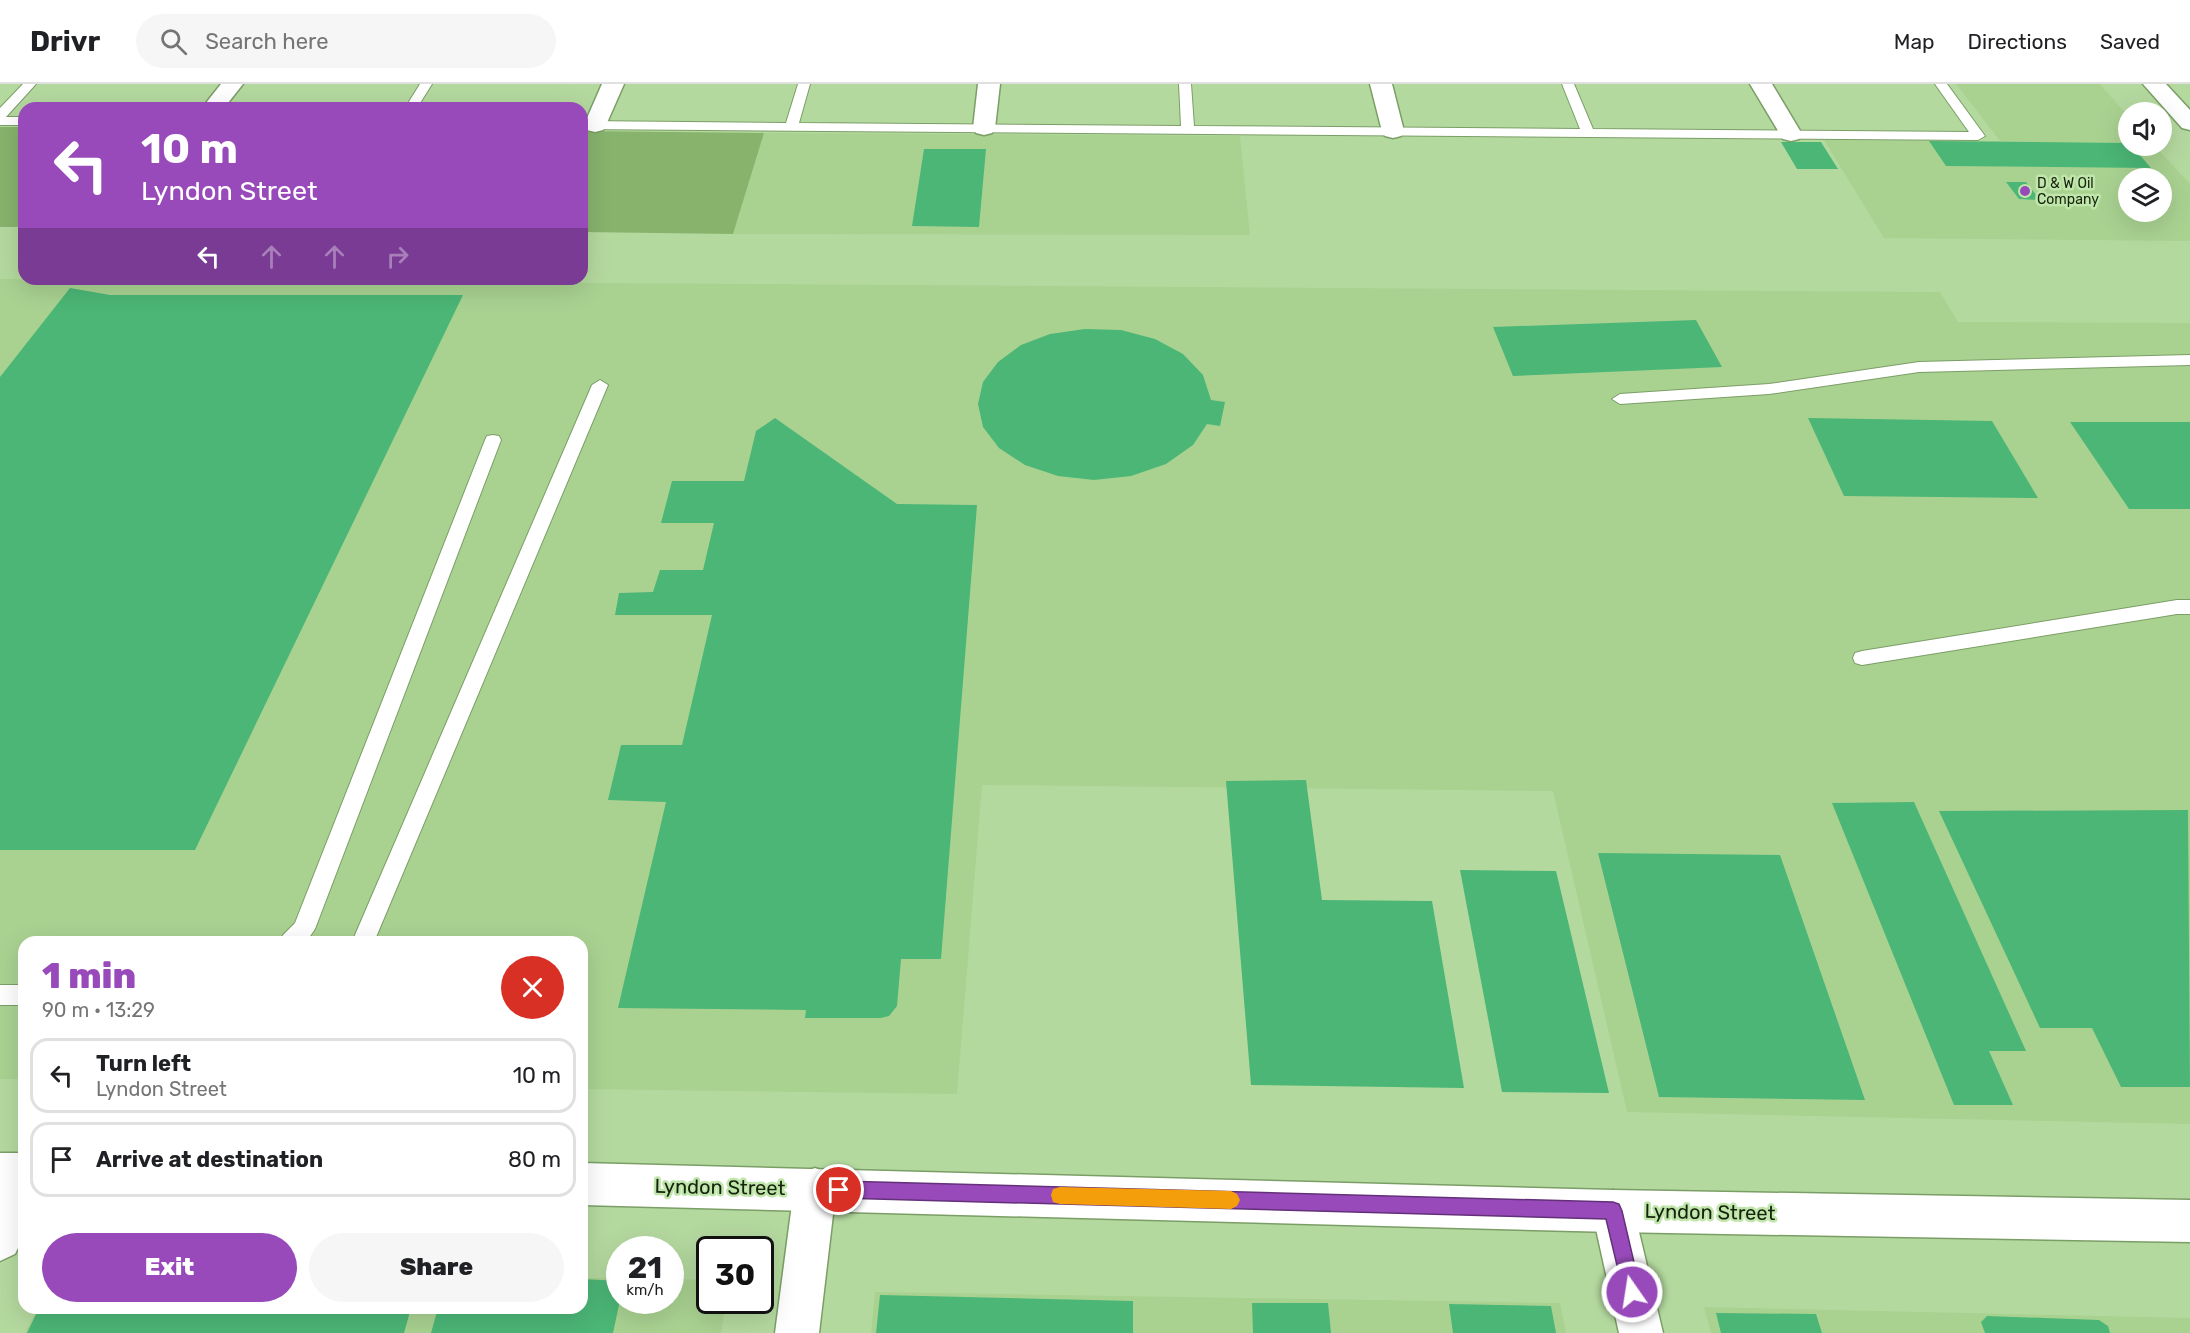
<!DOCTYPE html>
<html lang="en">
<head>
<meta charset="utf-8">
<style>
	body { margin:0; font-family:Rubik,sans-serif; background:#f6f6f6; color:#202124; height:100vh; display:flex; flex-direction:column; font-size:22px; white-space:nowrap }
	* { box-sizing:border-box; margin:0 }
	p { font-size:20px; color:#757577 }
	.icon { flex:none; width:33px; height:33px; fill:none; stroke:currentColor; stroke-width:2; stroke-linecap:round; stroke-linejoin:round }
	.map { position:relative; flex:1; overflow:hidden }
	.drawer { position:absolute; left:18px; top:852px; width:570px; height:378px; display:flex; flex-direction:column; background:#fff; border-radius:18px; box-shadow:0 6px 24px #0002 }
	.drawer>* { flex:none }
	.hud { position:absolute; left:18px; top:18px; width:570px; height:183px; border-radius:18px; box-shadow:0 6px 24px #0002; background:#984aba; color:#fff; overflow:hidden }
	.fabs { position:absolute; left:2118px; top:18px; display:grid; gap:12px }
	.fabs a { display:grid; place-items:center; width:54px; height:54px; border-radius:50%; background:#fff; box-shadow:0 6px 24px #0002; font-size:30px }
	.speed { position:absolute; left:606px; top:1152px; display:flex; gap:12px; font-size:30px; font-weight:700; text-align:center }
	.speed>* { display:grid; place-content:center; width:78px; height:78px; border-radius:50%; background:#fff; box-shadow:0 6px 24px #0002; line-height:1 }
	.speed small { font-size:15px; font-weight:400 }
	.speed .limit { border:3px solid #111; border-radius:9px; background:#fff; color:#111 }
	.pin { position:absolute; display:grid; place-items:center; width:51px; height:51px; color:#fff; margin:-26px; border:3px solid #fff; border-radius:50%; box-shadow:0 2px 6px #0007 }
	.me { position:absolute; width:66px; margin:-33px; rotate:347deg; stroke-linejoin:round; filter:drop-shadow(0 0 4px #0008) }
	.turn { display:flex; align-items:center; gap:21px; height:126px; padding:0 24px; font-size:27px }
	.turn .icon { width:78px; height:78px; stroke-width:2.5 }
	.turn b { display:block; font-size:42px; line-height:51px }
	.lanes { display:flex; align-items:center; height:57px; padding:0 24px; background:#0003; justify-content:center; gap:30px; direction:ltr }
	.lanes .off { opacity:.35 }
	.round { display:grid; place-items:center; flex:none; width:63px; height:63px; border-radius:32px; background:#f6f6f6 }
	.head { display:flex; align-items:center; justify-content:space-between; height:102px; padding:0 24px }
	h1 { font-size:36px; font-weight:800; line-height:45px; color:#984aba }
	.action { display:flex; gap:12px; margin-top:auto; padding:12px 24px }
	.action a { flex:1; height:69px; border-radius:36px; background:#984aba; color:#fff; font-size:24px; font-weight:800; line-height:69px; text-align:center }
	.action a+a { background:#f6f6f6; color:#202124 }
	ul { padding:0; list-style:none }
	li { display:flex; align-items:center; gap:18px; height:75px; margin:0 12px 9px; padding:0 12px; border:3px solid #e0e0e0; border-radius:18px }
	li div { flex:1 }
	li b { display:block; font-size:22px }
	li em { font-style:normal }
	header { display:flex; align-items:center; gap:36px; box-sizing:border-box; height:84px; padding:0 30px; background:#fff; border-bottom:2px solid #e0e0e0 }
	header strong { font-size:28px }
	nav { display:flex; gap:33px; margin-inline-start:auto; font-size:21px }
	.search { width:420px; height:54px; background:#f6f6f6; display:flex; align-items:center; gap:15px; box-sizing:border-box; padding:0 21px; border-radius:33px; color:#757577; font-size:22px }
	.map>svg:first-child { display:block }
	.built { fill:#a9d291; fill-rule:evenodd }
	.green { fill:#87b36c }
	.building { fill:#4bb676 }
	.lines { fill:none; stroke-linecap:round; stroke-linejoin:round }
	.lane-casing { stroke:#7b9e66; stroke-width:2 }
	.street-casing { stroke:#7b9e66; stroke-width:3 }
	.secondary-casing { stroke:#7b9e66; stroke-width:3 }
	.lane { fill:#fff; fill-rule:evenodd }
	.street { fill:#fff; fill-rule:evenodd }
	.secondary { fill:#fff; fill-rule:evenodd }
	.route { fill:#984aba; stroke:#633079; stroke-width:1.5 }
	.slow { fill:#f59e0b }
	.poi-dot { fill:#984aba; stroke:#c1e6ab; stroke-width:2 }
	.labels { text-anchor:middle; stroke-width:5; stroke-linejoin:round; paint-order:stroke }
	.far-poi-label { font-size:14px; fill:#15230c; stroke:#c1e6ab; text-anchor:start }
	.near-street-label { font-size:20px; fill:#15230c; stroke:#c1e6ab }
</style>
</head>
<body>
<header>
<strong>Drivr</strong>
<div class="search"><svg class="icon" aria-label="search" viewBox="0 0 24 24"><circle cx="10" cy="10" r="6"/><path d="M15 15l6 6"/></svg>Search here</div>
<nav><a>Map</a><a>Directions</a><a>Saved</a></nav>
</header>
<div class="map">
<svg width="2190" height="1249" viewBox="0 0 2190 1249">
	<rect width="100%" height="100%" fill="#b4d99f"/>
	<!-- built -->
	<path class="built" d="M1956,0H2100L2128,32V62H2155L2190,100V157L1884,154L1824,56L2000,57ZM2128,94H2162V128H2128Z
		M764,49L1240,52L1250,151L733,150Z
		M0,195L1940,208L1958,238L2190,239V1040L1627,1028L1553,707L982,701L957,1010L582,1005V858H24V995H0Z
		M582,1194H619L620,1216H670L671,1195L709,1196L710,1216L726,1217L721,1249H25L37,1224H582Z
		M875,1208L1560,1219L1566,1249H871Z
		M1704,1223L2190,1234V1249H1711Z"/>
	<!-- green -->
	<path class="green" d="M0,43H24V143H0Z
		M582,47L764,49L733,150L582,148Z"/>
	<!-- building -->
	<path class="building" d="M1929,57L2128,59V62H2132L2151,84L1946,82Z
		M1781,58H1821L1838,85H1797Z
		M924,65H986L979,143L912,142Z
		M2006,98H2026L2040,116L2019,115Z
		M70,204L110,211H463L195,766H0V293Z
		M1696,236L1722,283L1513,292L1493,243Z
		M1085,245L1121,246L1155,255L1183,270L1203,291L1211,316L1225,318L1220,342L1207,340L1193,361L1166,380L1131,392L1094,396L1058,392L1025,381L999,364L983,343L978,320L983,298L998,278L1021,261L1050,250Z
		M775,334L897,420L977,421L941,875H901L897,922L889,932L881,934H805L806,926L618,924L666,718L608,716L621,661H682L712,531H615L619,509L653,508L660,486H703L714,439H661L672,397H744L756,347Z
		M1808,334L1992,337L2038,414L1844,412Z
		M2070,338H2190V425H2129Z
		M1306,696L1322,816L1432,817L1464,1004L1251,1001L1226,697Z
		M1914,718L2026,967H1989L2013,1021H1954L1832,719Z
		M2188,726L2190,1003H2121L2092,944H2040L1939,727Z
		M1598,769L1780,771L1865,1016L1659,1013Z
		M1460,786L1556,787L1609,1009L1502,1008Z
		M582,1195L620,1197V1216L613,1249H431L438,1224H582Z
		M880,1211L1133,1217V1249H876Z
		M1252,1219H1328L1331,1249H1253Z
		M1449,1220L1551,1222L1556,1249H1453Z
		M39,1224H411L404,1249H27Z
		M1716,1229L1816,1230L1822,1249H1721Z
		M1987,1232L2099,1236L2108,1242L2110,1249H1985L1981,1238Z"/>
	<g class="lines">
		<defs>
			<path id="lane" d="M23,0H36L6,33H24V41H0V24Z
				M420,0H432L417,24H405Z
				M798,0H810L799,39L1181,42L1179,0H1191L1194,42L1580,45L1562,0H1574L1593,45L1969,48L1935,0H1947L1985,52L1978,56L582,45V37L786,39Z
				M2190,271V281L1919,288L1769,310L1620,320L1612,315L1620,310L1769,300L1919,278Z
				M600,296L608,301L374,858H352L592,301Z
				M493,351L499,352L501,356L315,845L306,858H280L283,851L295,839L485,356L487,352Z
				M2177,516H2190V530H2177L1862,581L1855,579L1853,574L1855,569L1862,567Z
				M0,901H24V921H0Z"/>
			<path id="street" d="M221,0H243L224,24H202Z
				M602,0H624L606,41L603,46L595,48L587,46L584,41Z
				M978,0H1000L995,44L992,49L984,51L976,49L973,44Z
				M1370,0H1392L1404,47L1401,52L1393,54L1385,52L1382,47Z
				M1750,0H1772L1802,50L1799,55L1791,57L1783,55Z
				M24,1084V1152L15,1170L0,1177V1109L9,1090Z
				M815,1084L830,1090L836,1105L819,1249H775L794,1105L800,1090Z
				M1613,1106L1628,1112L1634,1127L1663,1249H1619L1592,1127L1598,1112Z"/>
			<path id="secondary" d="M2143,0H2166L2190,26V46L2182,44Z
				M0,1069H24V1111H0Z
				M582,1079L1613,1106L2190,1116V1158L1613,1148L582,1121Z"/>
		</defs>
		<!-- lane casing -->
		<use href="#lane" class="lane-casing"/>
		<!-- street casing -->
		<use href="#street" class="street-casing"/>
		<!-- secondary casing -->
		<use href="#secondary" class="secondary-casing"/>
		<!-- lane -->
		<use href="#lane" class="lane"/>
		<!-- street -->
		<use href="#street" class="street"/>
		<!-- secondary -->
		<use href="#secondary" class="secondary"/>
	</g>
	<!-- route -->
	<path class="route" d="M839,1097L1613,1118L1619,1120L1622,1127L1641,1208L1638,1215L1632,1217L1625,1215L1606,1135L839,1114L833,1112L830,1106L833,1099Z"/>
	<!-- slow -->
	<path class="slow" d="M1060,1103L1231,1107L1237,1110L1240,1116L1237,1122L1231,1125L1060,1120L1053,1118L1051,1111L1053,1105Z"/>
	<!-- markers -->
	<circle class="poi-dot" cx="2025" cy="107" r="6"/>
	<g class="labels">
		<!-- far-poi labels -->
		<g class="far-poi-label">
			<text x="2037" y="104">D &amp; W Oil<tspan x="2037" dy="16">Company</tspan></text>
		</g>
		<!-- near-street labels -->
		<g class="near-street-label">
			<text transform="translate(720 1103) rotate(1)" y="7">Lyndon Street</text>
			<text transform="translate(1710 1128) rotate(1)" y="7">Lyndon Street</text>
		</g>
	</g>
</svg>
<div class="fabs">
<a><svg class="icon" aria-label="sound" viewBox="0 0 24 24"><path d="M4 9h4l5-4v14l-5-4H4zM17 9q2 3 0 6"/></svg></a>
<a><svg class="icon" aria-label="layers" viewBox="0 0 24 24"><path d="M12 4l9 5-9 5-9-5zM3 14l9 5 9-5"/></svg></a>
</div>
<div class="speed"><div>21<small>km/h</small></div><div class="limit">30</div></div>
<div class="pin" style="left:839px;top:1106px;background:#d93025"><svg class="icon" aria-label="arrive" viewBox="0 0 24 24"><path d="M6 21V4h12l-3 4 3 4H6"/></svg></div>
<svg class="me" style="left:1632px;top:1208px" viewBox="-20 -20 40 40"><circle r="17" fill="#984aba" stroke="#fff" stroke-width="3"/><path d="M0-11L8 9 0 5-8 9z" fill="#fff"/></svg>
<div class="hud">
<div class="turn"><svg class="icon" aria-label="left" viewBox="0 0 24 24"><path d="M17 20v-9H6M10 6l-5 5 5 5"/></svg><div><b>10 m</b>Lyndon Street</div></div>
<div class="lanes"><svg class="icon" aria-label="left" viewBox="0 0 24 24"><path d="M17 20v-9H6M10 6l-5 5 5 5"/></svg><svg class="icon off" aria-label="ahead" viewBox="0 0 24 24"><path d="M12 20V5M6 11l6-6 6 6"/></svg><svg class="icon off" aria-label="ahead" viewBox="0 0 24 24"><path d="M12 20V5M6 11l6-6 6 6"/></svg><svg class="icon off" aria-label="right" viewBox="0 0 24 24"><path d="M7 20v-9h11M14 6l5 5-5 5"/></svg></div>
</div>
<section class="drawer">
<div class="head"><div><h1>1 min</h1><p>90 m · 13:29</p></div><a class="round" style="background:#d93025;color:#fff"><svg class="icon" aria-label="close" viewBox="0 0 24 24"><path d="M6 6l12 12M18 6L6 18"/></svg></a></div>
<ul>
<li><svg class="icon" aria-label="left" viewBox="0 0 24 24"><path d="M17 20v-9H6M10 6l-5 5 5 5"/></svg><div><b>Turn left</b><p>Lyndon Street</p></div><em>10 m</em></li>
<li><svg class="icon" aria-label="arrive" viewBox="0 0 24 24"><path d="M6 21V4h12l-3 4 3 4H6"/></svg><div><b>Arrive at destination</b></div><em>80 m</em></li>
</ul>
<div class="action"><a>Exit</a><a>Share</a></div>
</section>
</div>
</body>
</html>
